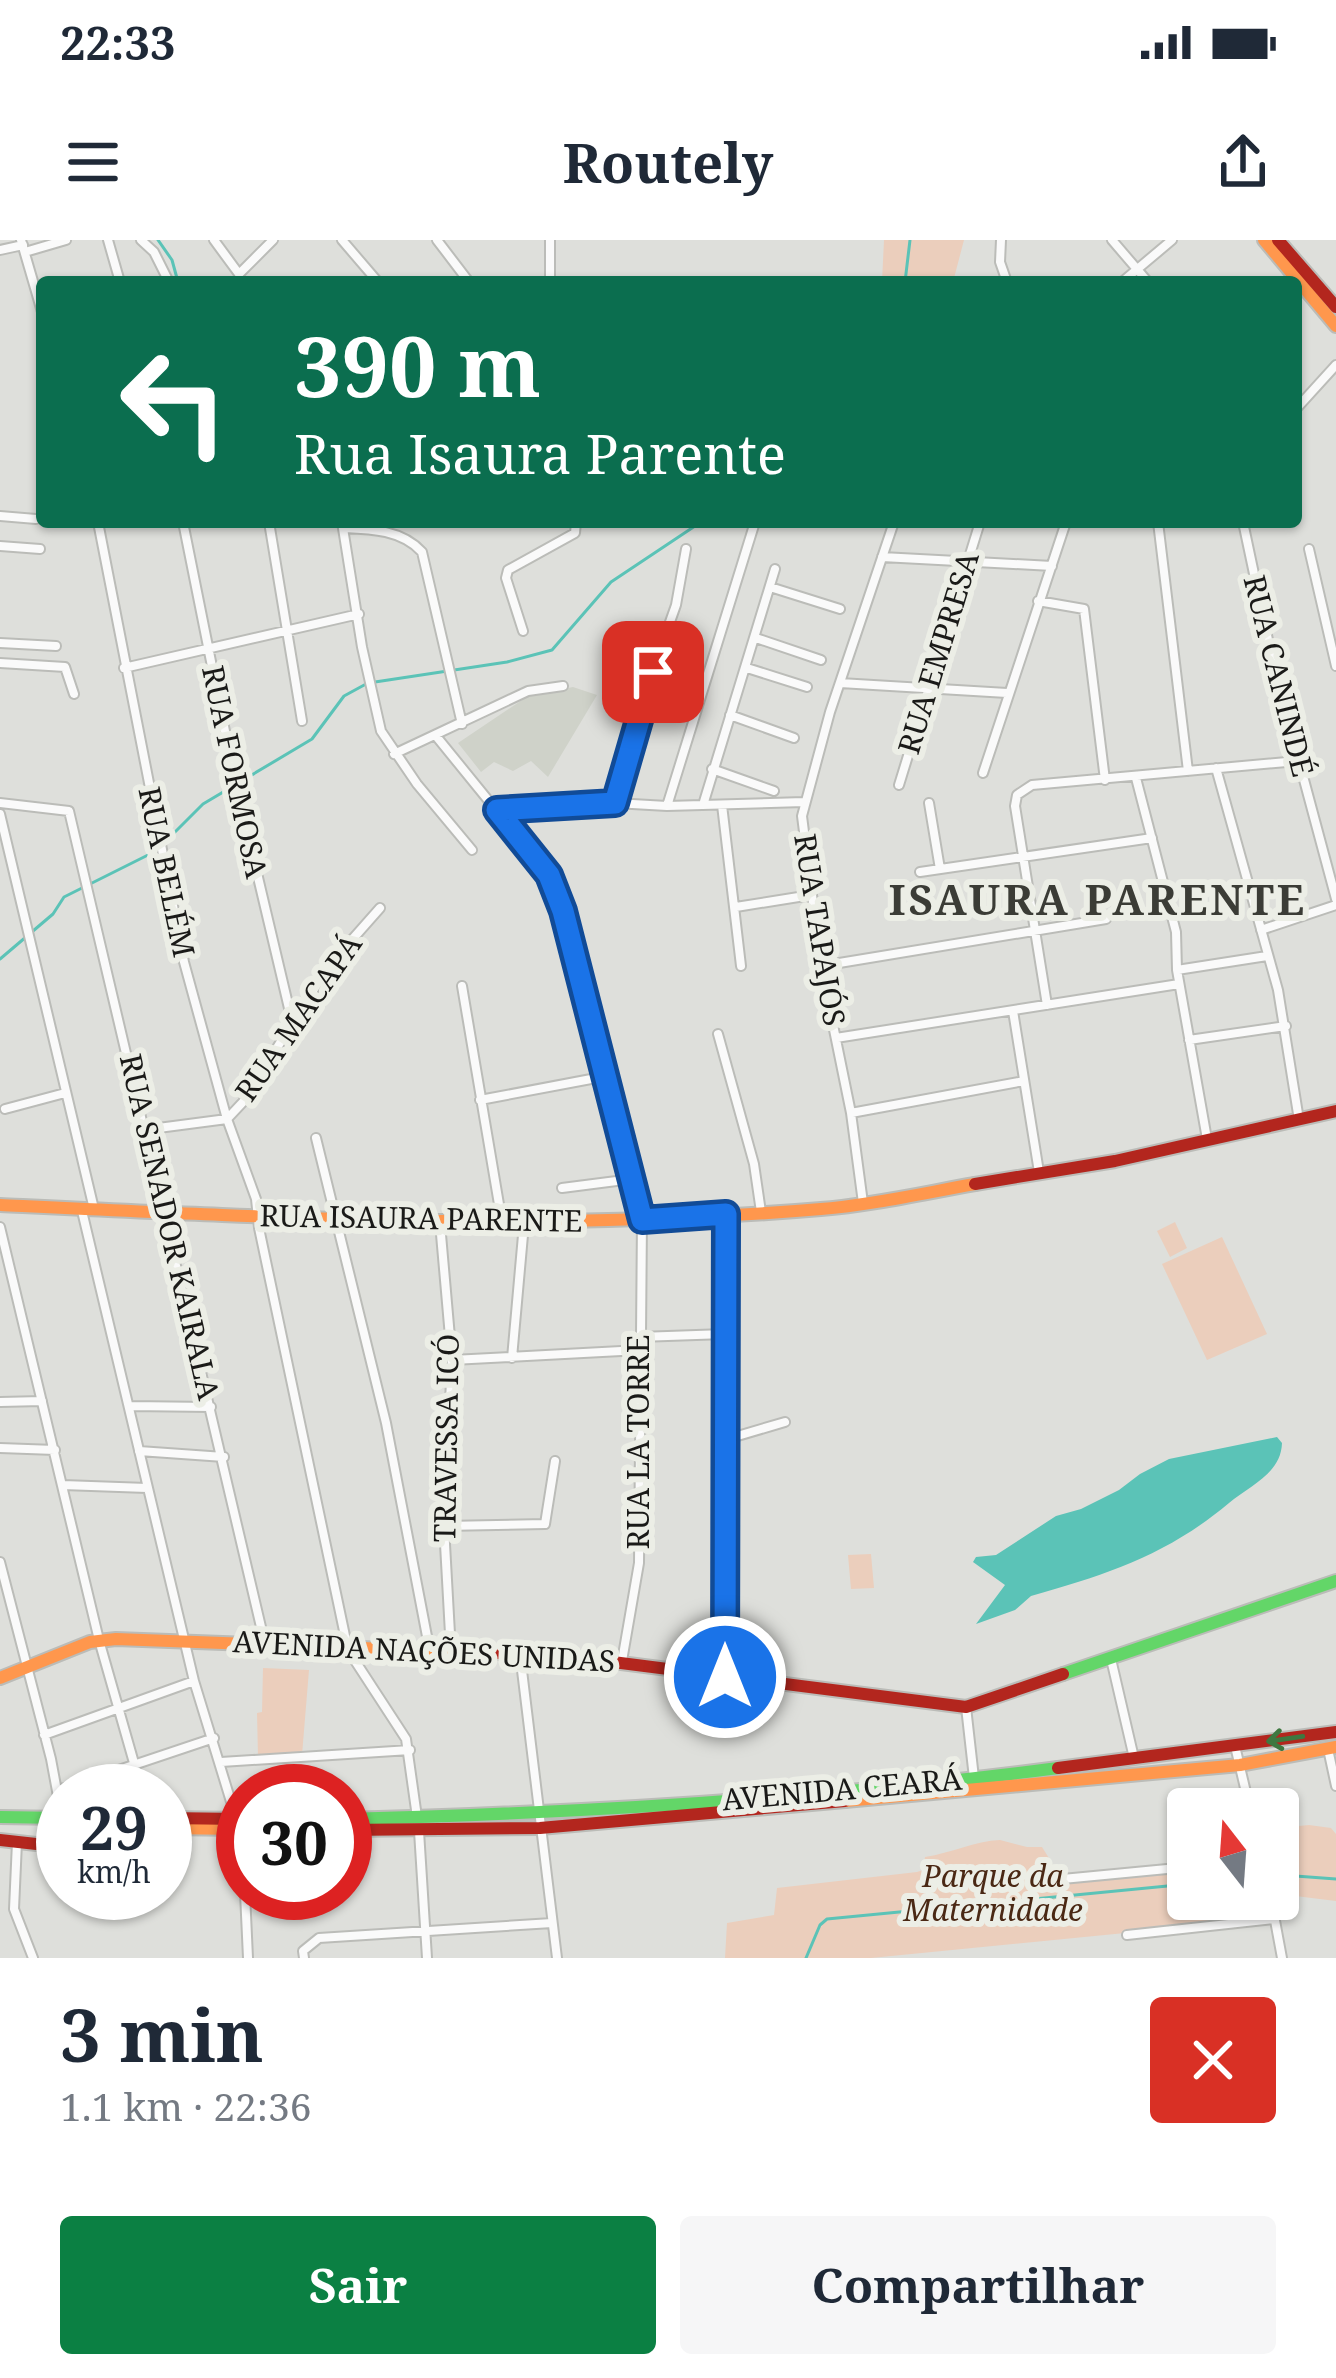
<!DOCTYPE html>
<html lang="pt">
<head>
<meta charset="utf-8">
<style>
	body { margin:0; font-family:"Noto Serif",serif; background:#f6f6f7; color:#1f2937; height:100vh; display:flex; flex-direction:column; font-size:45px; white-space:nowrap }
	* { box-sizing:border-box; margin:0 }
	p { font-size:39px; color:#747a83 }
	.icon { flex:none; width:66px; height:66px; fill:none; stroke:currentColor; stroke-width:2; stroke-linecap:round; stroke-linejoin:round }
	.map { position:relative; height:1718px; overflow:hidden }
	.panel { display:flex; flex-direction:column; background:#fff; flex:1 }
	.panel>* { flex:none }
	.guide { position:absolute; left:36px; top:36px; width:1266px; height:252px; border-radius:12px; box-shadow:0 3px 9px #0004; background:#0b6e4f; color:#fff; overflow:hidden }
	.needle { width:78px; rotate:343deg }
	.tools { position:absolute; left:1167px; top:1548px; display:grid; gap:24px }
	.tools a { display:grid; place-items:center; width:132px; height:132px; border-radius:12px; background:#fff; box-shadow:0 3px 9px #0004; font-size:60px }
	.speed { position:absolute; left:36px; top:1524px; display:flex; gap:24px; font-size:60px; font-weight:700; text-align:center }
	.speed>* { display:grid; place-content:center; width:156px; height:156px; border-radius:50%; background:#fff; box-shadow:0 3px 9px #0004; line-height:1 }
	.speed small { font-size:30px; font-weight:400 }
	.speed .limit { border:18px solid #d22; background:#fff; color:#111 }
	.pin { position:absolute; display:grid; place-items:center; width:102px; height:102px; color:#fff; margin:-51px; border-radius:24px; box-shadow:0 6px 18px #0006 }
	.me { position:absolute; width:132px; margin:-66px; rotate:0deg; stroke-linejoin:round; filter:drop-shadow(0 0 9px #0008) }
	.turn { display:flex; align-items:center; gap:42px; height:252px; padding:0 60px; font-size:54px }
	.turn .icon { width:156px; height:156px; stroke-width:2.5 }
	.turn b { display:block; font-size:84px; line-height:102px }
	.round { display:grid; place-items:center; flex:none; width:126px; height:126px; border-radius:12px; background:#f6f6f7 }
	.summary { display:flex; align-items:center; justify-content:space-between; height:204px; padding:0 60px }
	h1 { font-size:72px; font-weight:700; line-height:90px }
	.primary-button { display:flex; gap:24px; margin-top:auto; padding:24px 60px }
	.primary-button a { flex:1; height:138px; border-radius:12px; background:#0b8043; color:#fff; font-size:48px; font-weight:700; line-height:138px; text-align:center }
	.primary-button a+a { background:#f6f6f7; color:#1f2937 }
	.status { display:flex; justify-content:space-between; align-items:center; height:84px; padding:0 60px; background:#fff; direction:ltr }
	.status svg { height:33px; fill:currentColor }
	header { display:flex; justify-content:space-between; align-items:center; height:156px; padding:0 60px; background:#fff; font-size:54px; font-weight:700 }
	.map>svg:first-child { display:block }
	.built { fill:#cfd2c9 }
	.green { fill:#ebcebc }
	.water { fill:#5bc3b7 }
	.lines { fill:none; stroke-linecap:round; stroke-linejoin:round }
	.stream { stroke:#5bc3b7; stroke-width:3 }
	.street-casing { stroke:#bbbcb8; stroke-width:12 }
	.fast-casing { stroke:#bbbcb8; stroke-width:16 }
	.slow-casing { stroke:#bbbcb8; stroke-width:16 }
	.jam-casing { stroke:#bbbcb8; stroke-width:16 }
	.street { stroke:#fafafa; stroke-width:8 }
	.fast { stroke:#63d668; stroke-width:12 }
	.slow { stroke:#ff974d; stroke-width:12 }
	.jam { stroke:#b3261e; stroke-width:12 }
	.oneway { stroke:#3e7840 }
	.route-casing { stroke:#114b97; stroke-width:30 }
	.route { stroke:#1a73e8; stroke-width:21 }
	.labels { text-anchor:middle; stroke-width:12; stroke-linejoin:round; paint-order:stroke }
	.street-label { font-size:30px; fill:#1a1a18; stroke:#eceee6 }
	.park-label { font-size:30px; font-style:italic; fill:#4a2814; stroke:#eceee6 }
	.district-label { font-size:42px; font-weight:bold; letter-spacing:3px; fill:#3b3c36; stroke:#eceee6 }
</style>
</head>
<body>
<div class="status"><b>22:33</b><svg viewBox="0 0 49 12"><path d="M0 12V9h3v3zM5 12V6h3v6zM10 12V3h3v9zM15 12V0h3v12zM26 1h20v11H26zM47 4h2v5h-2z"/></svg></div>
<header><svg class="icon" aria-label="menu" viewBox="0 0 24 24"><path d="M4 6h16M4 12h16M4 18h16"/></svg>Routely<svg class="icon" aria-label="share" viewBox="0 0 24 24"><path d="M12 15V3M7 8l5-5 5 5M5 13v7h14v-7"/></svg></header>
<div class="map">
<svg width="1336" height="1718" viewBox="0 0 1336 1718">
	<rect width="100%" height="100%" fill="#dedfdb"/>
	<!-- built -->
	<path class="built" d="M573,447L597,455L548,537L531,521L513,531L494,522L481,532L458,503L528,456Z"/>
	<!-- green -->
	<path class="green" d="M884,0H964L953,42H882Z
		M1175,982L1187,1008L1170,1017L1157,991Z
		M1222,997L1267,1094L1207,1120L1162,1024Z
		M871,1314L874,1348L851,1349L848,1315Z
		M263,1428L309,1430L302,1515L258,1517L257,1473L262,1472Z
		M1309,1585L1331,1588L1336,1594V1661L1279,1654L1278,1588Z
		M1000,1600L1027,1607H1042L1052,1623L1053,1644L1188,1632V1659H1265L1269,1675L1267,1679L871,1718H725L727,1683L774,1675L777,1648L917,1632L923,1630L925,1617C951,1613 975,1601 1000,1600Z"/>
	<!-- water -->
	<path class="water" d="M1277,1197L1282,1203C1281,1234 1250,1245 1229,1263C1167,1315 1108,1334 1031,1356L1015,1370L976,1384L1005,1345L973,1322L976,1317L996,1315L1056,1276L1081,1269L1119,1250L1140,1234L1169,1219Z"/>
	<g class="lines">
		<!-- stream -->
		<path class="stream" d="M158,0L172,20L178,42
			M905,42L910,0
			M375,442L507,422L552,410L611,342L701,282
			M164,603L203,564L312,499L344,456L366,444
			M0,719L53,674L64,657L158,610
			M1282,1635L1336,1639
			M806,1718L820,1685L827,1679L1188,1644"/>
		<defs>
			<path id="street" d="M21,0L42,72
				M108,0L120,42
				M141,0L154,12L169,42
				M214,0L239,34
				M342,0L378,42
				M437,0L469,42
				M1001,0L1000,22L1007,42
				M1112,0L1148,42
				M0,10L23,5
				M25,12L66,0
				M239,34L273,0
				M550,42V0
				M1122,42L1172,0
				M1296,169L1336,125
				M0,276L36,279
				M98,282L184,722L227,879L256,959L259,988L348,1410L406,1499L417,1577
				M183,282L234,536L292,781
				M269,282L302,481
				M342,282L362,407L381,491L417,544L472,610
				M1158,282L1188,531
				M1243,282L1274,428L1336,659
				M344,288C371,289 402,290 422,312L462,484
				M0,306L40,309
				M1309,309L1336,426
				M882,317L1052,326
				M770,347L840,369
				M1038,361L1084,369L1105,540
				M523,391L506,338L508,330L575,293L576,282
				M756,398L821,420
				M0,403L56,406
				M0,423L65,427L74,454
				M124,428L359,374
				M747,428L807,447
				M840,443L1007,453
				M730,475L794,498
				M436,496L549,635L574,701L642,980L639,1323L622,1421
				M394,514L528,451L563,446
				M1216,528L1278,750L1299,880
				M712,529L774,551
				M983,533L1066,282
				M1136,538L1176,692L1177,730L1207,899
				M899,545L980,282
				M0,563L69,571L265,1404
				M615,563L642,461L676,365L686,309
				M929,563L940,629
				M703,565L775,329
				M722,565L741,726
				M667,566L755,282
				M497,570L615,563L667,566L804,562
				M0,574L94,969
				M920,632L1152,598
				M736,667L811,655
				M1261,690L1336,665
				M821,726L1106,679
				M1177,730L1267,716
				M462,746L502,982
				M1047,765L1015,566L1017,555L1032,545L1298,521
				M1013,771L1039,932
				M718,794L754,924L761,972
				M836,798L1179,744
				M1189,800L1286,786
				M480,860L607,836
				M5,869L65,853
				M851,873L1024,841
				M143,890L227,879L243,862L327,728L380,668
				M316,898L386,1183L430,1412
				M562,948L632,939
				M863,963L851,873L821,726L802,576L830,472L894,282
				M82,971L194,1441L236,1578
				M440,983L452,1120L444,1286L451,1412
				M0,987L99,1400L142,1551
				M639,1097L725,1094
				M512,1118L524,984
				M452,1120L640,1110
				M0,1162L42,1161
				M130,1166L211,1167
				M724,1200L785,1182
				M0,1208L55,1210
				M139,1211L224,1217
				M63,1245L147,1248
				M444,1286L545,1284L555,1221
				M0,1322L51,1519L62,1578
				M520,1414L557,1718
				M1111,1419L1134,1518
				M725,1437L726,974
				M966,1467L974,1538
				M44,1495L194,1441
				M1235,1506L1250,1569
				M1328,1509L1336,1546
				M221,1522L410,1510
				M59,1550L214,1498
				M419,1591L427,1718
				M17,1602L14,1669L33,1718
				M1052,1640L1188,1627
				M245,1653L248,1718
				M1271,1659L1282,1718
				M1127,1695L1274,1679
				M304,1718L303,1711L319,1698L552,1683"/>
			<path id="fast" d="M1063,1434L1336,1341
				M0,1577L63,1578
				M345,1579C583,1573 822,1559 1058,1528"/>
			<path id="slow" d="M1264,0L1336,86
				M0,965C274,978 547,992 821,969C872,965 924,953 975,944
				M0,1438L90,1402L116,1399L495,1413
				M845,1561L1240,1525L1336,1507
				M165,1588L243,1589"/>
			<path id="jam" d="M1278,0L1336,67
				M975,944L1115,921L1336,871
				M495,1413L558,1415L966,1467L1063,1434
				M1058,1528L1336,1492
				M165,1578L243,1579
				M345,1590L540,1588L845,1561
				M0,1600L63,1607"/>
		</defs>
		<!-- street casing -->
		<use href="#street" class="street-casing"/>
		<!-- fast casing -->
		<use href="#fast" class="fast-casing"/>
		<!-- slow casing -->
		<use href="#slow" class="slow-casing"/>
		<!-- jam casing -->
		<use href="#jam" class="jam-casing"/>
		<!-- street -->
		<use href="#street" class="street"/>
		<!-- fast -->
		<use href="#fast" class="fast"/>
		<!-- slow -->
		<use href="#slow" class="slow"/>
		<!-- jam -->
		<use href="#jam" class="jam"/>
	</g>
	<!-- one-way arrows -->
	<defs><path id="oneway-shaft" d="M-6 0H5M1.5-3L5.5 0L1.5 3" fill="none" stroke-width="1.6" stroke-linecap="round" stroke-linejoin="round" transform="scale(3)"/></defs>
	<use class="oneway" href="#oneway-shaft" transform="translate(1285 1499) rotate(172)"/>
	<g class="lines">
		<defs>
			<path id="route" d="M653,432L615,563L497,570L549,635L563,671L642,980L726,974L725,1437"/>
		</defs>
		<!-- route casing -->
		<use href="#route" class="route-casing"/>
		<!-- route -->
		<use href="#route" class="route"/>
	</g>
	<g class="labels">
		<!-- street labels -->
		<g class="street-label">
			<text transform="translate(939 413) rotate(-73)" y="10">RUA EMPRESA</text>
			<text transform="translate(1278 436) rotate(76)" y="10">RUA CANINDÉ</text>
			<text transform="translate(234 532) rotate(78)" y="10">RUA FORMOSA</text>
			<text transform="translate(166 632) rotate(78)" y="10">RUA BELÉM</text>
			<text transform="translate(819 690) rotate(81)" y="10">RUA TAPAJÓS</text>
			<text transform="translate(299 778) rotate(-55)" y="10">RUA MACAPÁ</text>
			<text transform="translate(421 979) rotate(1)" y="10">RUA ISAURA PARENTE</text>
			<text transform="translate(169 987) rotate(77)" y="10">RUA SENADOR KAIRALA</text>
			<text transform="translate(447 1198) rotate(-89)" y="10">TRAVESSA ICÓ</text>
			<text transform="translate(639 1202) rotate(-90)" y="10">RUA LA TORRE</text>
			<text transform="translate(424 1412) rotate(3)" y="10">AVENIDA NAÇÕES UNIDAS</text>
			<text transform="translate(842 1550) rotate(-5)" y="10">AVENIDA CEARÁ</text>
		</g>
		<!-- park labels -->
		<g class="park-label">
			<text x="993" y="1647">Parque da<tspan x="993" dy="34">Maternidade</tspan></text>
		</g>
		<!-- district labels -->
		<g class="district-label">
			<text x="1098" y="675">ISAURA PARENTE</text>
		</g>
	</g>
</svg>
<div class="tools">
<a><svg class="needle" viewBox="-14 -14 28 28"><path d="M0-13l5 13h-10z" fill="#e53935"/><path d="M0 13l5-13h-10z" fill="#747a83"/></svg></a>
</div>
<div class="speed"><div>29<small>km/h</small></div><div class="limit">30</div></div>
<div class="pin" style="left:653px;top:432px;background:#d93025"><svg class="icon" aria-label="arrive" viewBox="0 0 24 24"><path d="M6 21V4h12l-3 4 3 4H6"/></svg></div>
<svg class="me" style="left:725px;top:1437px" viewBox="-20 -20 40 40"><circle r="17" fill="#1a73e8" stroke="#fff" stroke-width="3"/><path d="M0-11L8 9 0 5-8 9z" fill="#fff"/></svg>
<div class="guide">
<div class="turn"><svg class="icon" aria-label="left" viewBox="0 0 24 24"><path d="M17 20v-9H6M10 6l-5 5 5 5"/></svg><div><b>390 m</b>Rua Isaura Parente</div></div>
</div>
</div>
<section class="panel">
<div class="summary"><div><h1>3 min</h1><p>1.1 km · 22:36</p></div><a class="round" style="background:#d93025;color:#fff"><svg class="icon" aria-label="close" viewBox="0 0 24 24"><path d="M6 6l12 12M18 6L6 18"/></svg></a></div>
<div class="primary-button"><a>Sair</a><a>Compartilhar</a></div>
</section>
</body>
</html>
